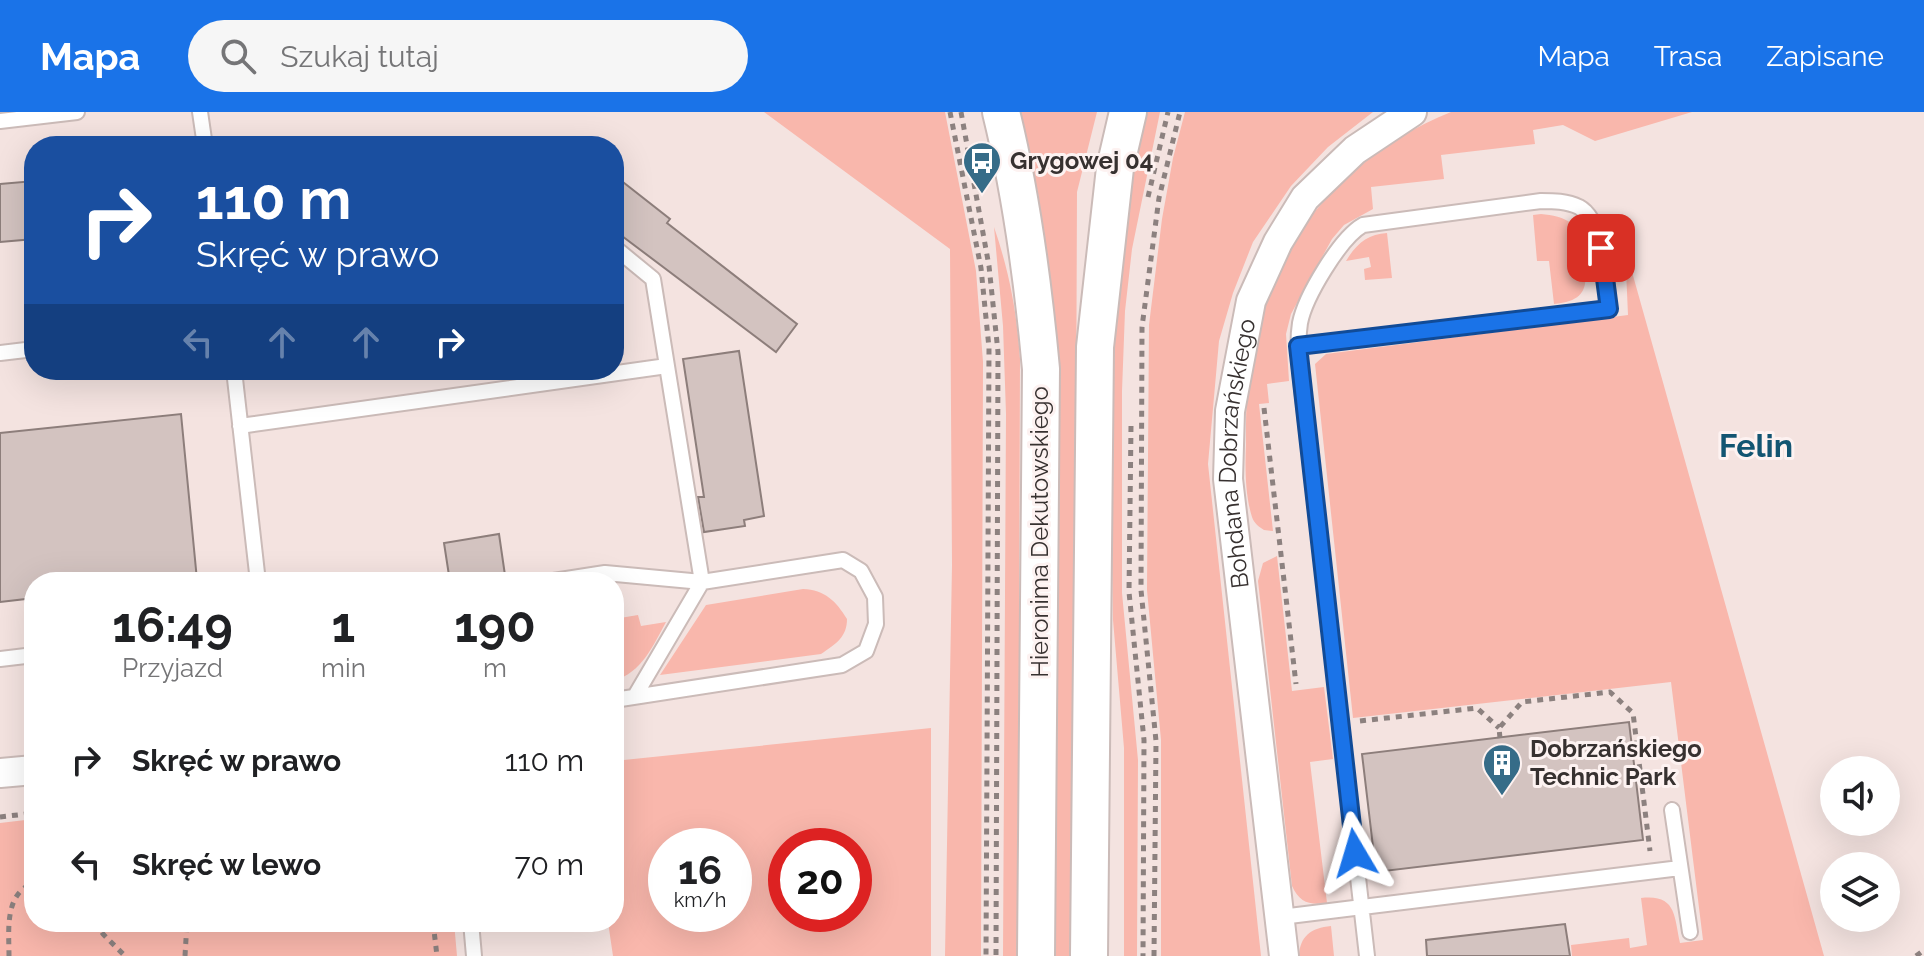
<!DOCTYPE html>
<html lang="pl">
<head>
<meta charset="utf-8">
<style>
	body { margin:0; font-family:Raleway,sans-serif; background:#f6f6f6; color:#202124; height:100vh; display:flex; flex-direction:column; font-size:30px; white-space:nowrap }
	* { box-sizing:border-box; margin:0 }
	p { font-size:26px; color:#757577 }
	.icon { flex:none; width:44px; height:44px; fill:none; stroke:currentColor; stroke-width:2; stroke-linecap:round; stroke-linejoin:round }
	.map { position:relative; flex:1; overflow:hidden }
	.details { position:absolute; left:24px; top:460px; width:600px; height:360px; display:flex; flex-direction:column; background:#fff; border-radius:32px; box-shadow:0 8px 32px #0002 }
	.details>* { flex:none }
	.banner { position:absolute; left:24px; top:24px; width:600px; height:244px; border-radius:32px; box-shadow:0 8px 32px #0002; background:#1a4fa0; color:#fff; overflow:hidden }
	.controls { position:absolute; left:1820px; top:644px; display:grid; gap:16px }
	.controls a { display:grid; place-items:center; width:80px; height:80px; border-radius:50%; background:#fff; box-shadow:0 8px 32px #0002; font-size:40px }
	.speed { position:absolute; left:648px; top:716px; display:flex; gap:16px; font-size:40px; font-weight:700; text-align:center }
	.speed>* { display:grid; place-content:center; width:104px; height:104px; border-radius:50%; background:#fff; box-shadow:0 8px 32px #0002; line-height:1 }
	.speed small { font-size:20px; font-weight:400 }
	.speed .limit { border:12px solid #d22; background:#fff; color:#111 }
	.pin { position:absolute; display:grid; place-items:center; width:68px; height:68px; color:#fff; margin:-34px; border-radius:16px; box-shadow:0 4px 12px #0006 }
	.me { position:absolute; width:88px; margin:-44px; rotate:353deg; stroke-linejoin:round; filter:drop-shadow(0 0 6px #0008) }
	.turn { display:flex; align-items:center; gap:28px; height:168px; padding:0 40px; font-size:36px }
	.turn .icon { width:104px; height:104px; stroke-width:2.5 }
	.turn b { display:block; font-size:56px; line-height:68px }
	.lanes { display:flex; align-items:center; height:76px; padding:0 40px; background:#0003; justify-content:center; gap:40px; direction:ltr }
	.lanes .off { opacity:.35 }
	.eta { display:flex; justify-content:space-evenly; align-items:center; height:136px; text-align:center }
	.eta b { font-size:48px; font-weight:700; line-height:56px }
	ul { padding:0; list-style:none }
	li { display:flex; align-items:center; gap:24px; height:104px; padding:0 40px }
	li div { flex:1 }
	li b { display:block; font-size:30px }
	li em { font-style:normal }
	header { display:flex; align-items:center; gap:48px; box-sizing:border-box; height:112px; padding:0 40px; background:#1a73e8; color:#fff }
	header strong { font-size:38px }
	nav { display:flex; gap:44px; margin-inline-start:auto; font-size:28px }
	.search { width:560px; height:72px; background:#f6f6f6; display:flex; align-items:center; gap:20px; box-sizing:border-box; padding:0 28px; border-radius:44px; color:#757577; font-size:30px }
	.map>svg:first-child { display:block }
	.green { fill:#f9b7ac; fill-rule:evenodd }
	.building { fill:#d3c3c0; stroke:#8d7e7b; stroke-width:2 }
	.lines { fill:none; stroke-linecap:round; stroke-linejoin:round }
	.service-casing { stroke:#cbbbb8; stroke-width:18 }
	.minor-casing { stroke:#cbbbb8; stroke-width:32 }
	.tertiary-casing { stroke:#cbbbb8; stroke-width:40 }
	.path { stroke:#8c817f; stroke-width:5; stroke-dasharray:6 6; stroke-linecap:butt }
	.service { stroke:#fff; stroke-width:14 }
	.minor { stroke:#fff; stroke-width:28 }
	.tertiary { stroke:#fff; stroke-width:36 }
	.route-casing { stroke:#114b97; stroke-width:20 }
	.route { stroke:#1a73e8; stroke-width:14 }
	.labels { text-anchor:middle; stroke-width:6; stroke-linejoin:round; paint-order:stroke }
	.poi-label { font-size:24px; font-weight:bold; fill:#373130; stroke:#fdf2f1; text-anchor:start }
	.street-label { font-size:24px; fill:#373130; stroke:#fdf2f1 }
	.district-label { font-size:32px; font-weight:bold; fill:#125572; stroke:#fdf2f1 }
</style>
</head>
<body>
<header>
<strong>Mapa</strong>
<div class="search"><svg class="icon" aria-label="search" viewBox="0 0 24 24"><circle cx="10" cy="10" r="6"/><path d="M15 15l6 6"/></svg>Szukaj tutaj</div>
<nav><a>Mapa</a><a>Trasa</a><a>Zapisane</a></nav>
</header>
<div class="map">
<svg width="1924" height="844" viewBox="0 0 1924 844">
	<rect width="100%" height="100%" fill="#f4e3e0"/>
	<!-- green -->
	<path class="green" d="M764,0H945L976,159L983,250L981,844H945L952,453L950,137Z
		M1019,0H1097L1077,80L1074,844H1052L1051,192L1038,81Z
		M1147,0H1160L1132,137L1125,199L1122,279V481L1138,648L1137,844H1124V636L1113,508L1110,316L1112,229L1126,95Z
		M1185,0H1373L1328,35L1291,74L1253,130L1233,181L1219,229L1208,352L1261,844H1161V628L1147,478L1149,213L1162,107L1173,46Z
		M1451,0H1692L1595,29L1563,13L1533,18L1535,32L1441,43L1444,67L1371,75L1373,97L1344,113L1332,127L1291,202L1286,222L1289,269L1267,272L1269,291L1259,292L1273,419L1264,418C1259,415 1254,411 1252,405C1245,383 1245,355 1246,332C1246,286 1247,231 1264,188C1297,101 1366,34 1451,0Z
		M1541,102C1552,103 1564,105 1572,112C1580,120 1582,132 1583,142C1588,172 1589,189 1554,192L1549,149H1537L1533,103Z
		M994,115C1009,159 1017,200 1020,247L1018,844H1003L1006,302L1003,214Z
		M1387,121L1392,166L1365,168L1364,157L1371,155L1369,145L1346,149C1356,132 1368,122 1387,121Z
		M1625,135L1824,844H1572L1571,833L1629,826L1630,836L1647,833L1641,786C1676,782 1674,803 1680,831L1703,828L1671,570L1353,606L1315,252L1326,242L1628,203Z
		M1277,444L1292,579L1324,575L1333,647L1310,650L1327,791C1309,793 1300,791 1292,774L1258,469L1263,451Z
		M803,477C825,478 836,489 847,507C847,525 836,532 821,542L660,563L706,493Z
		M638,503L641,514L666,510C653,534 642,560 614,569V507Z
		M931,616V844H613L608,810H614V649ZM666,734H734V802H666ZM786,734H854V802H786Z
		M34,707V810H454L457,844H0V711Z
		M1331,814L1334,844H1299C1300,824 1311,816 1331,814Z"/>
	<!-- building -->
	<path class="building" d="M614,63L670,107L667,111L797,212L776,240L614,118Z
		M34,69V127L0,130V72Z
		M739,239L764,404L744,408L745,414L704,420L698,385H704L683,247Z
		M181,302L197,468L34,470V486L0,490V321Z
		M499,422L506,470H450L444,431Z
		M1629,610L1643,728L1376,760L1362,642Z
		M1565,812L1570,844H1427L1426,828Z"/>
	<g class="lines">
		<defs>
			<path id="service" d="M200,0L205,34
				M0,9L77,0
				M614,135L653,167L667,254
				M1298,234L1609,197C1606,171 1605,109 1579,95C1567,89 1553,89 1541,89L1363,113C1340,126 1305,185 1300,211C1297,230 1299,248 1301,267L1367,844
				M0,241L34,237
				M234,258L258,470
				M240,314L667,254L702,470L843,448L861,459L875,485L876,512L866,539L842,553L614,588
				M547,470L605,461L702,470L635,584
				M0,547L34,543
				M1672,698L1690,820
				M1281,805L1680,756
				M471,810L474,844"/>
			<g id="minor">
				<path d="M0,661L34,658"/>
				<path id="s1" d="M1284,844L1228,367L1230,299L1251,189L1278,130L1305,86L1355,38L1412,0"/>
			</g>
			<path id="tertiary" d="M1001,0C1022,85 1033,170 1041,257L1036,844
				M1089,844L1095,235L1115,56L1128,0"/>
		</defs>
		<!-- service casing -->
		<use href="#service" class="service-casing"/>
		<!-- minor casing -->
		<use href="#minor" class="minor-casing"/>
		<!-- tertiary casing -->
		<use href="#tertiary" class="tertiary-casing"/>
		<!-- path -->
		<path class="path" d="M950,0L981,156L989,236L986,844
			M961,0L989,154L998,240L996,844
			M1148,85L1168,0
			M1264,296L1296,572
			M1131,314L1129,480L1144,628L1143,844
			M1360,609L1477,596L1499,616
			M1500,626L1499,616L1522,590L1610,580L1633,601L1650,739
			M0,705L34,701
			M96,810L103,822L125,844
			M433,810L437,844
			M9,844C9,818 4,781 34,771
			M185,844L187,810
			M1154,844L1156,629L1141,478L1142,215L1159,86L1180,0
			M1916,844L1924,838"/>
		<!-- service -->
		<use href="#service" class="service"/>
		<!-- minor -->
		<use href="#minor" class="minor"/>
		<!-- tertiary -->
		<use href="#tertiary" class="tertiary"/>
	</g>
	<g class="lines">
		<defs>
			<path id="route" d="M1355,741L1298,234L1609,197L1601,136"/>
		</defs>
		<!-- route casing -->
		<use href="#route" class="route-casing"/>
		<!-- route -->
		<use href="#route" class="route"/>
	</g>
	<!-- icons -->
	<defs>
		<symbol id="bus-pin" viewBox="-11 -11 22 30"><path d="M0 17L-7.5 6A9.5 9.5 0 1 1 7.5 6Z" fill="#366c88" stroke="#fdf2f1"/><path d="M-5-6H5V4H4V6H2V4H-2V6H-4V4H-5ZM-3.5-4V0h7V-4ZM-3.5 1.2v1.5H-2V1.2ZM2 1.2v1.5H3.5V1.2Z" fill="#fff"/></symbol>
		<symbol id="building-pin" viewBox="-11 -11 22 30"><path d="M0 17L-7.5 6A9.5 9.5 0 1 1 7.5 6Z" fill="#366c88" stroke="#fdf2f1"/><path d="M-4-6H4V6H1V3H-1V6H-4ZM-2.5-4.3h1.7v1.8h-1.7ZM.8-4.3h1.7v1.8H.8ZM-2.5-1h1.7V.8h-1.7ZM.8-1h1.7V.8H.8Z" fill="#fff"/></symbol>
	</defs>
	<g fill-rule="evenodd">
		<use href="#bus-pin" x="960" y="27" width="44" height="60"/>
		<use href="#building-pin" x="1480" y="629" width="44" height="60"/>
	</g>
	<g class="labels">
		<!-- poi labels -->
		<g class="poi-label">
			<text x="1010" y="57">Grygowej 04</text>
			<text x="1530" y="645">Dobrzańskiego<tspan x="1530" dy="28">Technic Park</tspan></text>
		</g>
		<!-- street labels -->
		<g class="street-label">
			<text dy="8" stroke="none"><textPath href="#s1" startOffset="506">Bohdana Dobrzańskiego</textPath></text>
			<text transform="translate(1040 420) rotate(-90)" y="8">Hieronima Dekutowskiego</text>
		</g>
		<!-- district labels -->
		<g class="district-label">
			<text x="1756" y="345">Felin</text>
		</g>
	</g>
</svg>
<div class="controls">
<a><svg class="icon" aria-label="sound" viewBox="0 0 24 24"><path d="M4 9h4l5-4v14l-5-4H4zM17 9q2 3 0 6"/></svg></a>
<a><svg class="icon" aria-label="layers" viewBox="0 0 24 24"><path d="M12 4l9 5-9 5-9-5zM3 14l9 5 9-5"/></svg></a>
</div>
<div class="speed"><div>16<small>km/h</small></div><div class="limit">20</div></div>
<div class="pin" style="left:1601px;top:136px;background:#d93025"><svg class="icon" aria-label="arrive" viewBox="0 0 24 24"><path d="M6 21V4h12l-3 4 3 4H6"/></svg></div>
<svg class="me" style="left:1355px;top:741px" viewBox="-20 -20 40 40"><path d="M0-17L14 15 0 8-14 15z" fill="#1a73e8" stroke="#fff" stroke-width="4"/></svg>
<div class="banner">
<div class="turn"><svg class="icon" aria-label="right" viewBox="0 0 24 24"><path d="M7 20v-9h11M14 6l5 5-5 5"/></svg><div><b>110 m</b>Skręć w prawo</div></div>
<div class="lanes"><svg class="icon off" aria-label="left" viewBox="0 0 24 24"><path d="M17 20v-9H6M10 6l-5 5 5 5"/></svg><svg class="icon off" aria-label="ahead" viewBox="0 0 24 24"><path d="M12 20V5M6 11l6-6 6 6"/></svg><svg class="icon off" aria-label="ahead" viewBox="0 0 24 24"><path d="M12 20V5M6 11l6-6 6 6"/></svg><svg class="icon" aria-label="right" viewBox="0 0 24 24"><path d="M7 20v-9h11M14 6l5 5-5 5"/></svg></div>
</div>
<section class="details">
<div class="eta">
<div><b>16:49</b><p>Przyjazd</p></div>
<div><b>1</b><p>min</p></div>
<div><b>190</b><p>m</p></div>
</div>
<ul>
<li><svg class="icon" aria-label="right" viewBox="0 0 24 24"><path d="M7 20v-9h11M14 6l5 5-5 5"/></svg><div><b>Skręć w prawo</b></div><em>110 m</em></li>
<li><svg class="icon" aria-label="left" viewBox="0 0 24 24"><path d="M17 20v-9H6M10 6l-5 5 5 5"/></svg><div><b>Skręć w lewo</b></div><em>70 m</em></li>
</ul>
</section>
</div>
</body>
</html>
